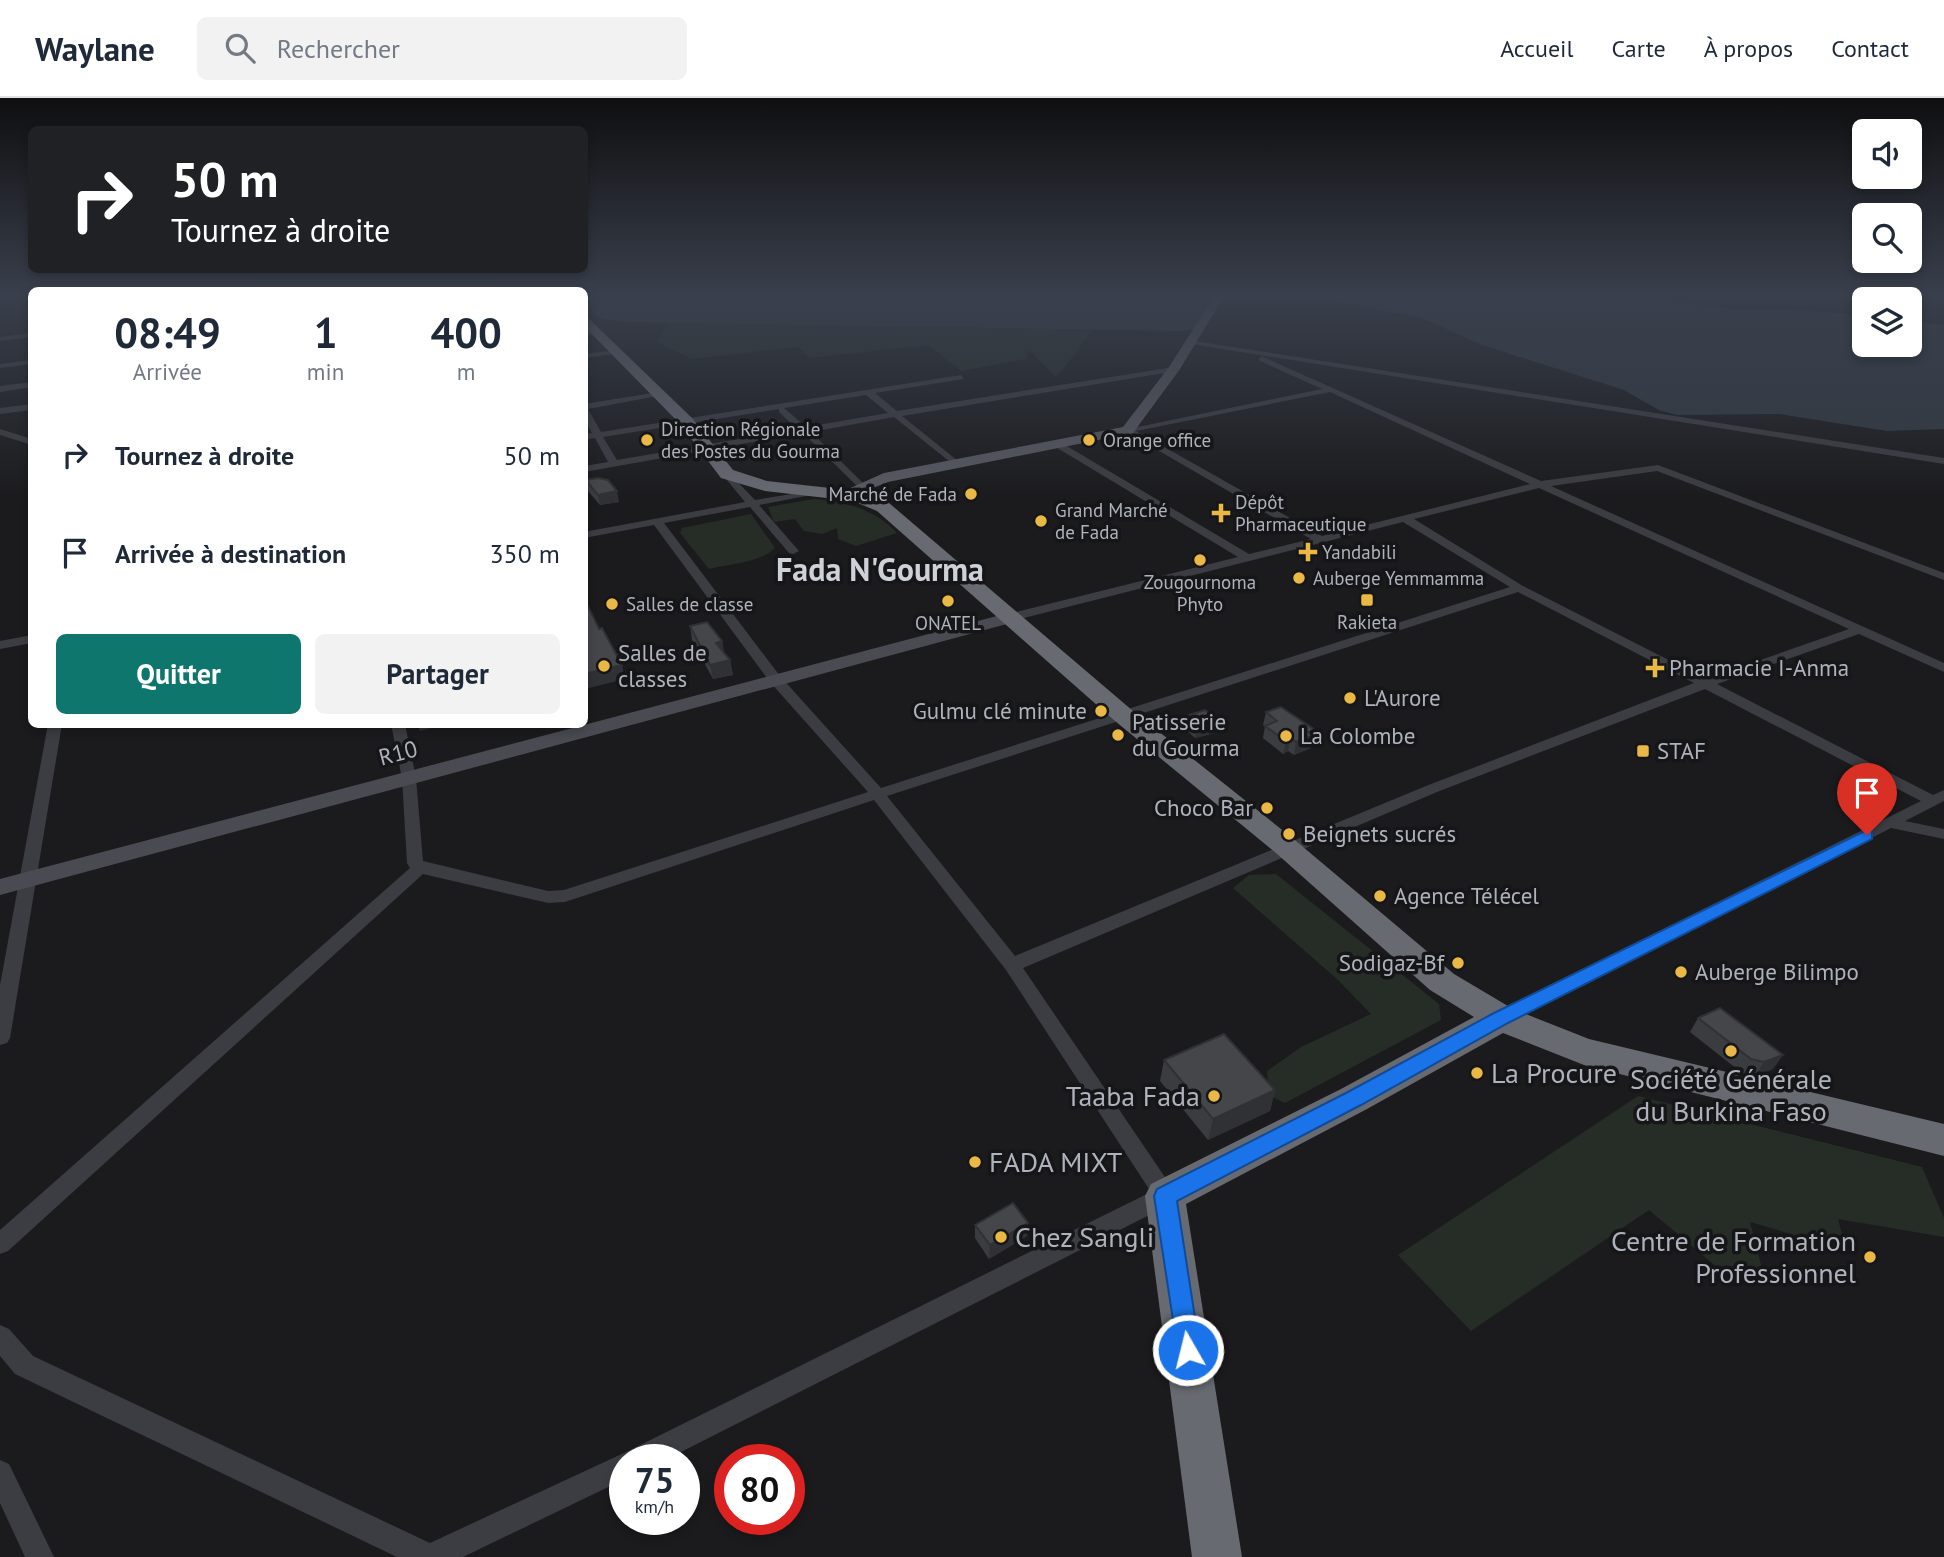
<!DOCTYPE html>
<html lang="fr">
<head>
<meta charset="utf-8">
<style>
	body { margin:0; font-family:"PT Sans",sans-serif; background:#f2f2f3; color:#1f2937; height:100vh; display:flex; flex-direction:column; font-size:26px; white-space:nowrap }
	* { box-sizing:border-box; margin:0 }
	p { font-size:23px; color:#747a83 }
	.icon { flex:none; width:38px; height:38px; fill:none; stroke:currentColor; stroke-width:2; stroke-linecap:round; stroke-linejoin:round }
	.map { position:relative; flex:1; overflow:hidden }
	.side { position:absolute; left:28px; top:189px; width:560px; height:441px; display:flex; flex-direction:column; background:#fff; border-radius:10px; box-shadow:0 4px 10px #0003 }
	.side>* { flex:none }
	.hud { position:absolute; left:28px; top:28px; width:560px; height:147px; border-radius:10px; box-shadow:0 4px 10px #0003; background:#202124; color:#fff; overflow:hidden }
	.controls { position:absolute; left:1852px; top:21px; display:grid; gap:14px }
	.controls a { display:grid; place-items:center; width:70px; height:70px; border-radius:10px; background:#fff; box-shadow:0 4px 10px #0003; font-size:35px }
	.speed { position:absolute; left:609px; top:1346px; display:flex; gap:14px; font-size:35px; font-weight:700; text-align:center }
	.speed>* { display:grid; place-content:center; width:91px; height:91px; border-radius:50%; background:#fff; box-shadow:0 4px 10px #0003; line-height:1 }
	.speed small { font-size:18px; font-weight:400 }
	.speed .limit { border:10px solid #d22; background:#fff; color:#111 }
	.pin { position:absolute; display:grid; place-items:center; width:60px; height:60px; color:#fff; margin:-72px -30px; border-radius:50% 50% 50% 0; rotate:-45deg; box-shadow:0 0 7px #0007 }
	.pin .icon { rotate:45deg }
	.me { position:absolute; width:77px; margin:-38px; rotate:352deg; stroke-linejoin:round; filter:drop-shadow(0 0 5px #0008) }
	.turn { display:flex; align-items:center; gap:24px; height:147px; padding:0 28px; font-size:32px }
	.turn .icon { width:91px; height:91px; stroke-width:2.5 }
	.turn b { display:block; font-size:49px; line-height:60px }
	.eta { display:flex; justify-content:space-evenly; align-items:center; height:119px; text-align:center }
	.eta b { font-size:42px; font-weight:700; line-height:49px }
	.cta { display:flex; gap:14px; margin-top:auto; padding:14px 28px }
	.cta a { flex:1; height:80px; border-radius:10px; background:#0f766e; color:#fff; font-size:28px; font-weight:700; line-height:80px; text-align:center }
	.cta a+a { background:#f2f2f3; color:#1f2937 }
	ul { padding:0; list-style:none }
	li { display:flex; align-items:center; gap:21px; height:98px; padding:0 28px }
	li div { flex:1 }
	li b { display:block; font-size:26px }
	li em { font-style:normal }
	header { display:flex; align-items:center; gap:42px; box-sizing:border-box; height:98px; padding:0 35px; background:#fff; border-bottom:2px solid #e0e1e3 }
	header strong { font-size:33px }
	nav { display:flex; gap:38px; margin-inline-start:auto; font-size:24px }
	.search { width:490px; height:63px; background:#f2f2f3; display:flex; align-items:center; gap:18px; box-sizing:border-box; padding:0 24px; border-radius:10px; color:#747a83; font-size:26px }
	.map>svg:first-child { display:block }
	.green { fill:#252d26 }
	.water { fill:#313941 }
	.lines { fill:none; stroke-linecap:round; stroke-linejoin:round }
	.street { fill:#3c3d42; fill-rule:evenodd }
	.secondary { fill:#4a4b52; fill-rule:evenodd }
	.primary { fill:#585961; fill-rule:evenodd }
	.highway { fill:#686a72; fill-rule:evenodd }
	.wall { fill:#3b3c40 }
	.shaded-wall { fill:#303134 }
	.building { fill:#45464a; stroke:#303134; stroke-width:2 }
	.route { fill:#1a73e8; stroke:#114b97; stroke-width:2 }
	.poi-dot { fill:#eab945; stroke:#161618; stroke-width:2.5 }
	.labels { text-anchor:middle; stroke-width:7; stroke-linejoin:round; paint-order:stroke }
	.far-poi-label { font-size:19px; fill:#aeb2bc; stroke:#161618; text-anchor:start }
	.poi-label { font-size:23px; fill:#aeb2bc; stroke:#161618; text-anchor:start }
	.street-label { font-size:23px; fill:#aeb2bc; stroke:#161618 }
	.near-poi-label { font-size:28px; fill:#aeb2bc; stroke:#161618; text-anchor:start }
	.far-town-label { font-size:32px; font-weight:bold; fill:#cfd1d8; stroke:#161618 }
</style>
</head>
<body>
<header>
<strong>Waylane</strong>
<div class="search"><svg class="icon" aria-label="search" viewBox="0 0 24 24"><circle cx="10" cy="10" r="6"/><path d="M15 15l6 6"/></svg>Rechercher</div>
<nav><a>Accueil</a><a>Carte</a><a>À propos</a><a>Contact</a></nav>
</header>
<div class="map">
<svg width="1944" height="1459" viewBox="0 0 1944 1459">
	<rect width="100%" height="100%" fill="#1b1b1d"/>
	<!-- green -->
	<path class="green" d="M667,224L1093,232L1056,280L1029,252L1026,261L961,273L928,247L810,260L798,249L692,261L657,244Z
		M814,401C848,405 873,410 897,435L856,448L838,441L837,430L822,436L804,433L795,421L774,424L768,409Z
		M751,416L775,450C760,465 729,466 709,471L680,435L682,430Z
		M1276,776L1439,906L1441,922L1285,1005L1270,998L1267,973L1301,949L1371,916L1338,882L1233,790L1249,777Z
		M1638,998L1922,1069L1944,1120V1139L1838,1121L1846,1152L1750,1124L1765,1182L1718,1170L1649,1112L1471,1233L1398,1157Z"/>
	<!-- water -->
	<path class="water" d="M584,197H1220L1199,231L1178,233L630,224L602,221L585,208Z
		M1237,197H1630L1728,211H1781L1864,217V247H1909V223L1944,227V331L1887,333L1779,316L1677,317L1659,312L1624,292L1482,247L1422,220L1330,202L1238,200Z"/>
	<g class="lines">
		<!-- street -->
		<path class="street" d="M1875,197H1883L1887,201H1880Z
			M600,232V236L584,238V234Z
			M32,235V239L0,243V239Z
			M1188,242L1944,360V366L1191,246Z
			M617,252L614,256L584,260V256Z
			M1261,258L1541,383L1658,367L1944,475V482L1657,373L1551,388L1944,565V574L1859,536L1717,586L1933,697L1944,692V703L1905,723L1944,731V741L1891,730L1508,925L1501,927L1494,925L1492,920L1494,915L1921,703L1705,591L1437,694L1023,870L1173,1091L1176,1098L1173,1105L665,1362H625V1381L463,1459H397L15,1276L0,1258V1227L9,1231L33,1258L430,1445L626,1354L1151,1094L1006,872L874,702L565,804L548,805L423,776L8,1153L0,1156V1132L410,770L407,765L402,680L391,626H405L416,680L423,763L548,793L564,792L868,694L770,584L654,427L584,440V434L745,404L722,376L727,373L755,402L816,392V396L759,407L799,453L793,456L789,455L750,409L664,425L780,578L881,690L1510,489L1403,424L1012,523L1008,522V516L1238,459L1054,348V344H1060L1249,456L1311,441L1123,332L1322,291L1258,262ZM1330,294L1530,386L1322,438L1136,333ZM1539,390L1849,531L1706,581L1523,488L1414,421ZM1518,494L1694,585L1426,688L1015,858L887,698Z
			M32,262V266L0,270V266Z
			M1174,269L1177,273L902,318L958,363L960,365L955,368L894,319L811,334L864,386L865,388L860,391L803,335L584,374V368L608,364L595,340L584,342V336L592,335L584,321V306L659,294L663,297L588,311L601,334L961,277L964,281L875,295L897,313ZM866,297L888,315L806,329L784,310ZM779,311V314L797,331L617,362L603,339Z
			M32,284V289L0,294V288Z
			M32,306V312L0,316V310Z
			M0,331L32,341V347L0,337Z
			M32,537V545L0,551V543Z
			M48,626H62L10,940L7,945L0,947V887Z
			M0,1362L9,1366L54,1459H25L0,1405Z"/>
		<!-- secondary -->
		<path class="secondary" d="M1012,514L1018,515L1021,519L1018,523L0,797V781Z"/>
		<!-- primary -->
		<path class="primary" d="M1215,197H1225L1180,271L1133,335L888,384L845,401L837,396L884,375L1123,329L1169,269Z"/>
		<!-- highway -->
		<path class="highway" d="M584,216L692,320L733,372L767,383L857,393L889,405L1133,613L1296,743L1454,876L1513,911L1589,941L1944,1026V1058L1584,967L1503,935L1367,1011L1186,1106L1242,1459H1192L1145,1098L1151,1086L1341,991L1474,919L1430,892L1276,755L1115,623L877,413L853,403L765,393L721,380L680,326L584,228Z"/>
	</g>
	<!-- wall -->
	<path class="wall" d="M586,382L619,404L600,407L588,393Z
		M690,528L722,543L724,554L730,562L733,577L713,581L692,542Z
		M1266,614L1315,632L1311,650L1294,657L1288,653L1283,656L1263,640L1265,628L1263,627Z
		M1186,618L1217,622L1215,635L1195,640L1184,630Z
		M1720,910L1773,971L1755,978L1742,975L1690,934L1698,920Z
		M1164,962L1275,992L1270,1013L1208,1042L1160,983Z
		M1028,1125L1027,1138L989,1161L975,1140V1127Z"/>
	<!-- shaded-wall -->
	<path class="shaded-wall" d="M617,393L619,404L600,407L598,397Z
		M722,543L724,558L716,545Z
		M730,562L733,577L713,581L710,567Z
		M622,567L625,581L585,591L587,598L584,599V576Z
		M1217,622L1215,635L1195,640L1197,628Z
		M417,626H443V627L420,633Z
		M1315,632L1311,650L1294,657L1296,644L1309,634Z
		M1291,640L1288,653L1283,656L1286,643Z
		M1783,957L1773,971L1755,978L1764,964Z
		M1275,992L1270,1013L1208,1042L1213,1021Z
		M1028,1125L1027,1138L989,1161L990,1147Z"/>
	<!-- building -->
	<path class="building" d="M598,380L608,382L617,393L598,397L586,382Z
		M584,500L599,531L602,530L622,567L584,576Z
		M707,524L722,543L716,545L730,562L710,567L690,528Z
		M1281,609L1315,632L1309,634L1314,637L1296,644L1291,640L1286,643L1265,628L1277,623L1266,614Z
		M1205,612L1217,622L1197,628L1186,618Z
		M1720,910L1783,957L1764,964L1751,961L1698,920Z
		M1224,936L1275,992L1213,1021L1164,962Z
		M1013,1105L1028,1125L990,1147L975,1127Z"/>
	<!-- sky -->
	<linearGradient id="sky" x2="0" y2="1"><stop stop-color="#0f0f10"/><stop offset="0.49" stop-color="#393f4c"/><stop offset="1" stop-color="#393f4c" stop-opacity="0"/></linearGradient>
	<rect width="1944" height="401" fill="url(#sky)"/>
	<!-- route -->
	<path class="route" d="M1867,732L1872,733V741L1508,925L1361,1007L1177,1103L1200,1252L1197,1261L1188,1265L1179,1261L1154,1098L1157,1091L1346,995L1494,915Z"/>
	<!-- markers -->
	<g class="poi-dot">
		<circle cx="647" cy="342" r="7"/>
		<circle cx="1089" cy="342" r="7"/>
		<circle cx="971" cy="396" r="7"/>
		<path d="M1217.5 404.5h7v7h7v7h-7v7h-7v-7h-7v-7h7z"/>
		<circle cx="1041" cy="423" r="7"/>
		<path d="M1304.5 443.5h7v7h7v7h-7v7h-7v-7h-7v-7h7z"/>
		<circle cx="1200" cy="462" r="7"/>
		<circle cx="1299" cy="480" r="7"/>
		<rect x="1360" y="495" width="14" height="14" rx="3.5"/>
		<circle cx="948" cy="503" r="7"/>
		<circle cx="612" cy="506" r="7"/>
		<circle cx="604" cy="568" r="7"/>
		<path d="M1651.5 559.5h7v7h7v7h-7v7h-7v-7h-7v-7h7z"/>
		<circle cx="1350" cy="600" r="7"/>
		<circle cx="1101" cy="613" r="7"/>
		<circle cx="1118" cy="637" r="7"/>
		<circle cx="1286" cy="638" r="7"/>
		<rect x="1636" y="646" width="14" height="14" rx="3.5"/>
		<circle cx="1267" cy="710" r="7"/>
		<circle cx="1289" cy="736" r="7"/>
		<circle cx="1380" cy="798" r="7"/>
		<circle cx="1458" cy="865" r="7"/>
		<circle cx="1681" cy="874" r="7"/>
		<circle cx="1731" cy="953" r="7"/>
		<circle cx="1477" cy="975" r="7"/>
		<circle cx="1214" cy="998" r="7"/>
		<circle cx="975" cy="1064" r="7"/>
		<circle cx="1001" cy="1139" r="7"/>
		<circle cx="1870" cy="1159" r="7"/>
	</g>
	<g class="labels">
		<!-- far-poi labels -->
		<g class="far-poi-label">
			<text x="661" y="338">Direction Régionale<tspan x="661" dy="22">des Postes du Gourma</tspan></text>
			<text x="1103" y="349">Orange office</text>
			<text x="957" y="403" text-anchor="end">Marché de Fada</text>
			<text x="1235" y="411">Dépôt<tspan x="1235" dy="22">Pharmaceutique</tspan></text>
			<text x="1055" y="419">Grand Marché<tspan x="1055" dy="22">de Fada</tspan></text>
			<text x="1322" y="461">Yandabili</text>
			<text x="1313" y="487">Auberge Yemmamma</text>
			<text x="1200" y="491" text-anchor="middle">Zougournoma<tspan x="1200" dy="22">Phyto</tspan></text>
			<text x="626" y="513">Salles de classe</text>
			<text x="1367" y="531" text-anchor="middle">Rakieta</text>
			<text x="948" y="532" text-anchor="middle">ONATEL</text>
		</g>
		<!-- poi labels -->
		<g class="poi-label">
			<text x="618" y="563">Salles de<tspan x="618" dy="26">classes</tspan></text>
			<text x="1669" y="578">Pharmacie I-Anma</text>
			<text x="1364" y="608">L'Aurore</text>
			<text x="1087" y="621" text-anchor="end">Gulmu clé minute</text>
			<text x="1132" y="632">Patisserie<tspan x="1132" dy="26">du Gourma</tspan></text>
			<text x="1300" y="646">La Colombe</text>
			<text x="1657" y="661">STAF</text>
			<text x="1253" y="718" text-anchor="end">Choco Bar</text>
			<text x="1303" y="744">Beignets sucrés</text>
			<text x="1394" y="806">Agence Télécel</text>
			<text x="1444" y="873" text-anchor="end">Sodigaz-Bf</text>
			<text x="1695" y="882">Auberge Bilimpo</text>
		</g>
		<!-- street labels -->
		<g class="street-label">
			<text transform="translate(398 655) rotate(-15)" y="8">R10</text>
		</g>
		<!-- near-poi labels -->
		<g class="near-poi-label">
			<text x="1491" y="985">La Procure</text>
			<text x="1731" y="991" text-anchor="middle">Société Générale<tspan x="1731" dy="32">du Burkina Faso</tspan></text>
			<text x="1200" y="1008" text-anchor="end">Taaba Fada</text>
			<text x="989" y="1074">FADA MIXT</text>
			<text x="1015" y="1149">Chez Sangli</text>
			<text x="1856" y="1153" text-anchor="end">Centre de Formation<tspan x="1856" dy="32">Professionnel</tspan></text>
		</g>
		<!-- far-town labels -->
		<g class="far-town-label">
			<text x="880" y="483">Fada N'Gourma</text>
		</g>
	</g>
</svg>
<div class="controls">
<a><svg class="icon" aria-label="sound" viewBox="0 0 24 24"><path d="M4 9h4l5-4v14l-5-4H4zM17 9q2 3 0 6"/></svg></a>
<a><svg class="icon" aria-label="search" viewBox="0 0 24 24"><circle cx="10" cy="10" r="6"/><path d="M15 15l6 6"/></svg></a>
<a><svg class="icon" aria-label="layers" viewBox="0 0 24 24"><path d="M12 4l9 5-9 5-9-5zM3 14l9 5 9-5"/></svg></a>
</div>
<div class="speed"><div>75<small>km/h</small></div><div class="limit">80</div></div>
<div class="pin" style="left:1867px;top:737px;background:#d93025"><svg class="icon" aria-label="arrive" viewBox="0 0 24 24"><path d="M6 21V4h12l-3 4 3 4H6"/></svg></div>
<svg class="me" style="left:1188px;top:1252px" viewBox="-20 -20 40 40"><circle r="17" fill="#1a73e8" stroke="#fff" stroke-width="3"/><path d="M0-11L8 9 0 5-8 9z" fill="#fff"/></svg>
<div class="hud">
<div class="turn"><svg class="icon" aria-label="right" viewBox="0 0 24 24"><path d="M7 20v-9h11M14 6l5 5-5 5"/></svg><div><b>50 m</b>Tournez à droite</div></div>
</div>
<section class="side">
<div class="eta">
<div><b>08:49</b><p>Arrivée</p></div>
<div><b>1</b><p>min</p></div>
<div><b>400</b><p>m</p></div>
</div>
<ul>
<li><svg class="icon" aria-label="right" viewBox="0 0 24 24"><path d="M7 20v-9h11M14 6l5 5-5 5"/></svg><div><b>Tournez à droite</b></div><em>50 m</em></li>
<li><svg class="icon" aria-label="arrive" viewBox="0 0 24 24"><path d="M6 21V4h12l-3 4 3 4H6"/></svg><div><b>Arrivée à destination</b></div><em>350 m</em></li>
</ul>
<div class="cta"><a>Quitter</a><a>Partager</a></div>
</section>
</div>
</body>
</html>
